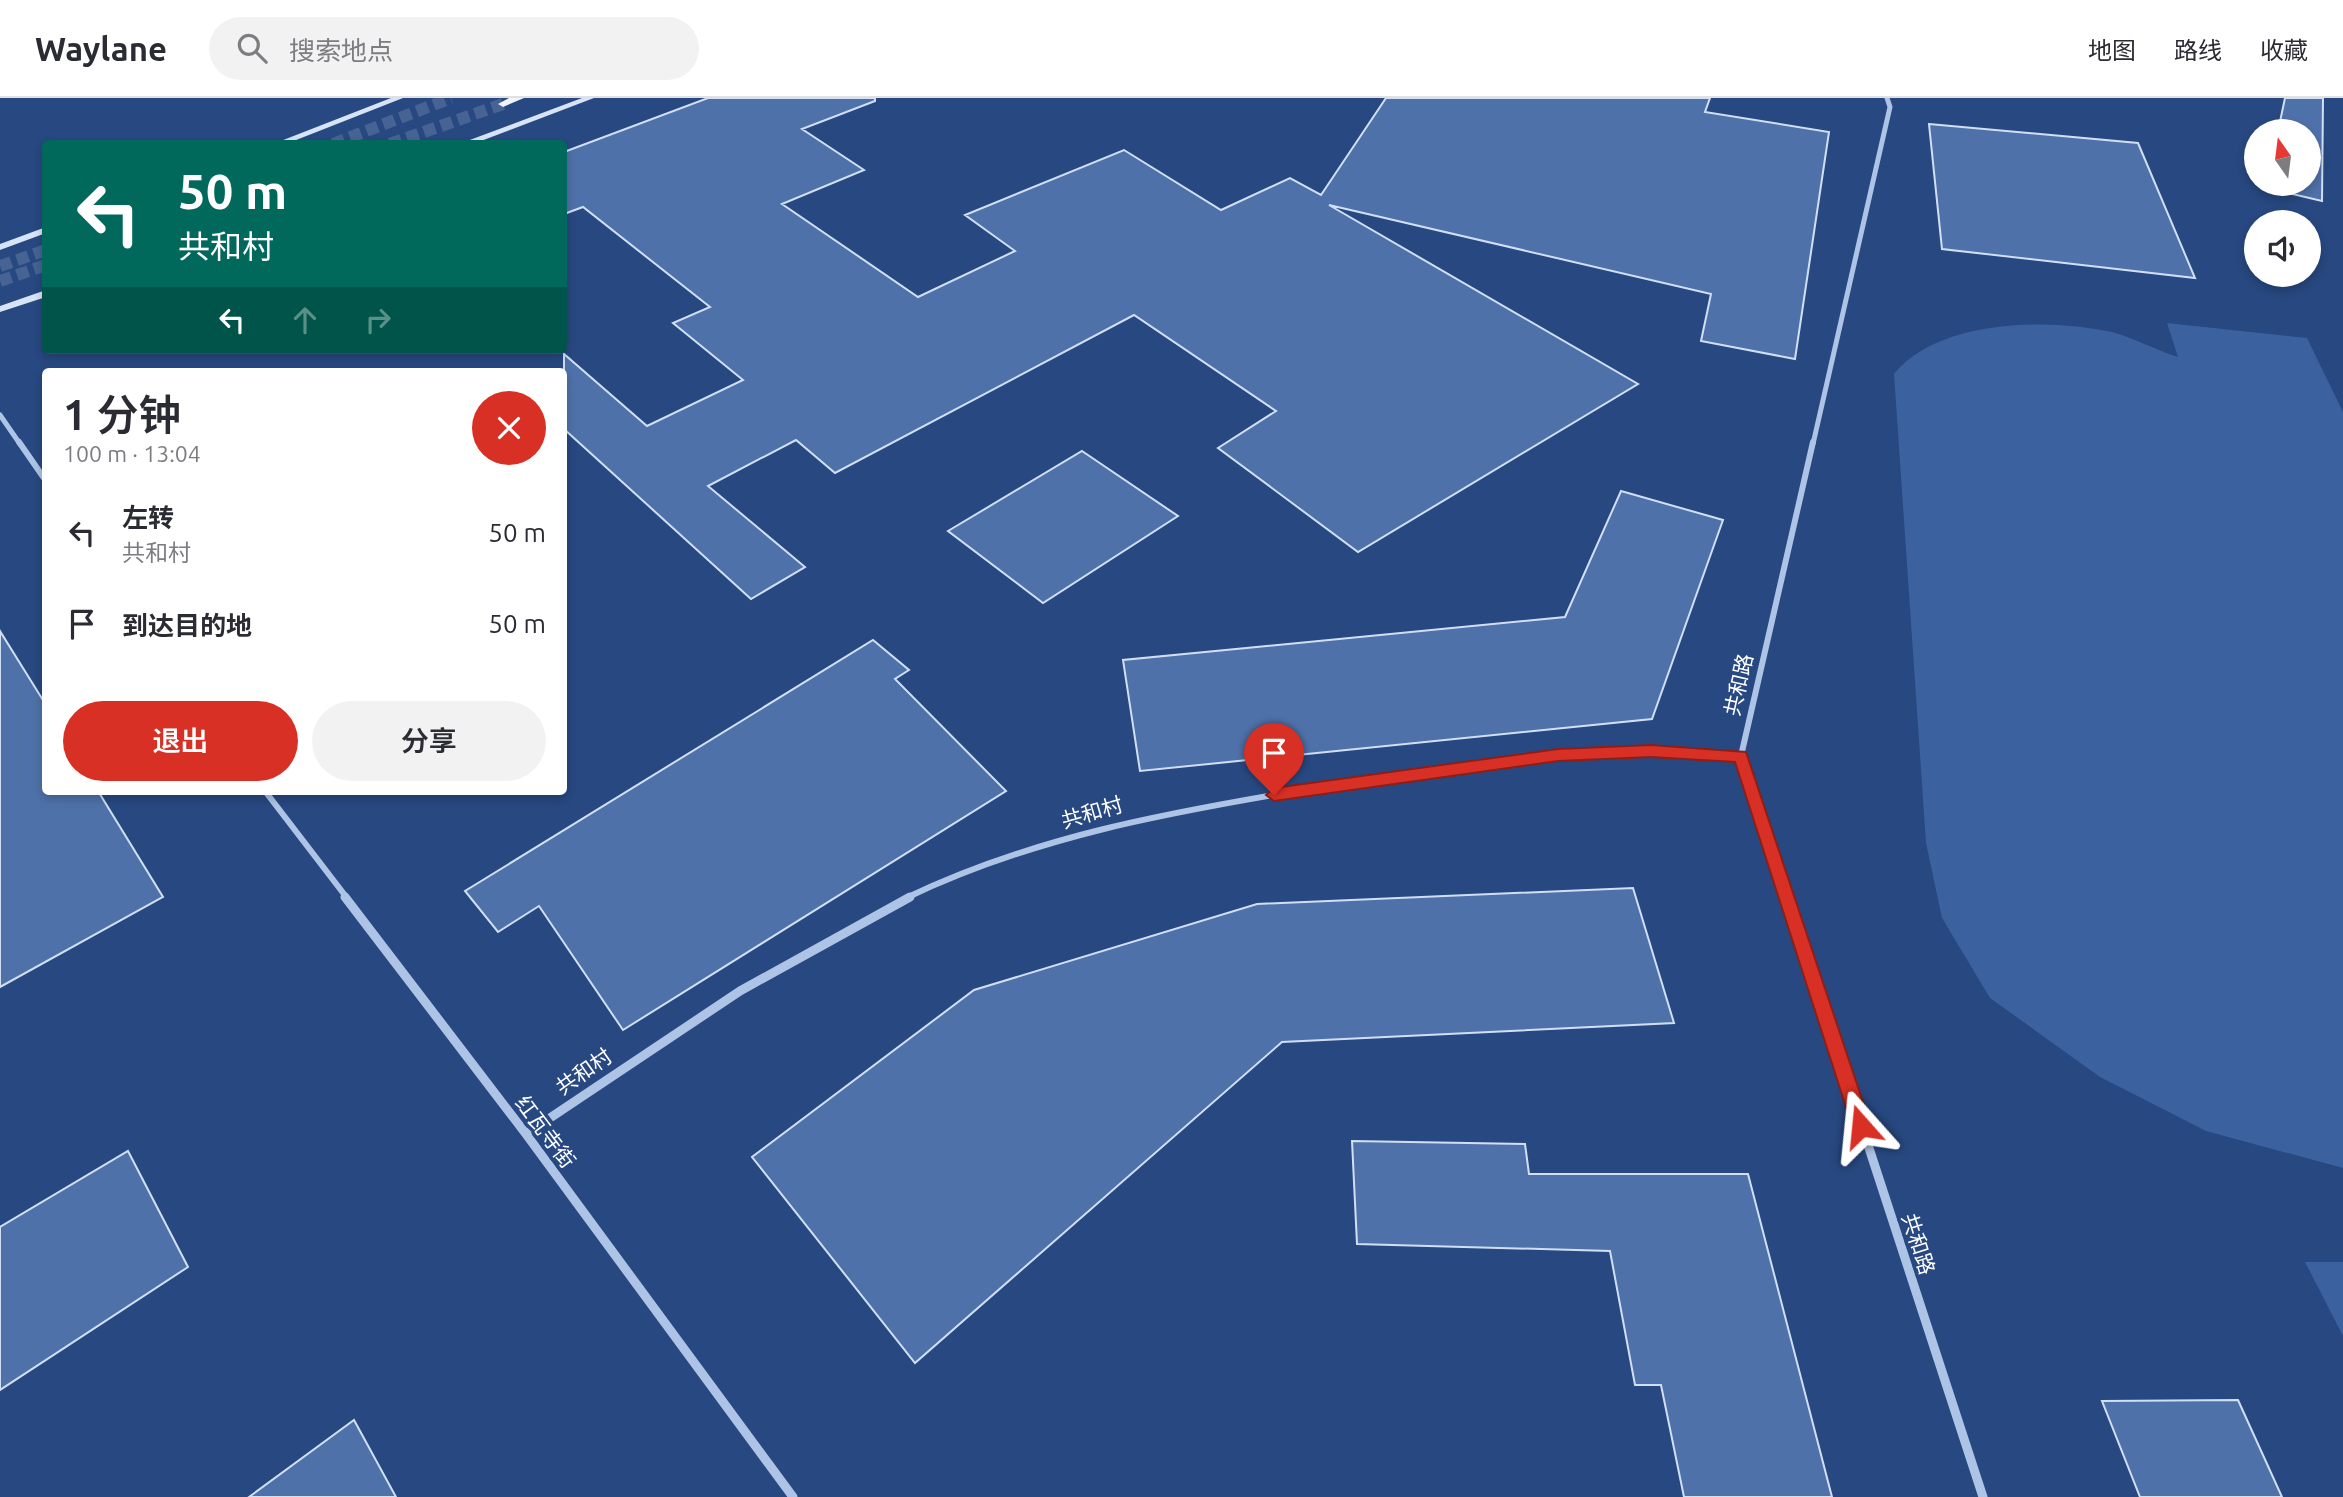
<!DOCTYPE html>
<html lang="zh">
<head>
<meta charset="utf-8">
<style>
	body { margin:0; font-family:Ubuntu,"Noto Sans SC",sans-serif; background:#f2f2f3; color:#2b2b33; height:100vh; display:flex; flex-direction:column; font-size:26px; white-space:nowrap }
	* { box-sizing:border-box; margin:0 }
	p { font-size:23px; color:#7c7c81 }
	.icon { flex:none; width:38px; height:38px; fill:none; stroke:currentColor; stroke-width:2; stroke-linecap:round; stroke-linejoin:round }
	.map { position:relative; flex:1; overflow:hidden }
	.drawer { position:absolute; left:42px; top:270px; width:525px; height:427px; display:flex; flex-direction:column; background:#fff; border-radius:7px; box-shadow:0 4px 10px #0003 }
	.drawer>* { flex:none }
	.hud { position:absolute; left:42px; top:42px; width:525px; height:214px; border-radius:7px; box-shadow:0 4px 10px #0003; background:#00695c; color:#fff; overflow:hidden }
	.needle { width:46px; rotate:346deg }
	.tools { position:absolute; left:2244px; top:21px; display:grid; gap:14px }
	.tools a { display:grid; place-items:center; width:77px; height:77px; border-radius:50%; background:#fff; box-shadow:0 4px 10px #0003; font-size:35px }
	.pin { position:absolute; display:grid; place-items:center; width:60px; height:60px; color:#fff; margin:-72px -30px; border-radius:50% 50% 50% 0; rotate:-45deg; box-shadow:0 0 7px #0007 }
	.pin .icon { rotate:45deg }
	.me { position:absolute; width:77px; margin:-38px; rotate:342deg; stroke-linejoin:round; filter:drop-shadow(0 0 5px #0008) }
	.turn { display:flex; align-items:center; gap:24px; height:147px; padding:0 21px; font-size:32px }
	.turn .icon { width:91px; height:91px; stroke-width:2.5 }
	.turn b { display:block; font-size:49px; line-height:60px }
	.lanes { display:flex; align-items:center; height:66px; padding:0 21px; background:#0003; justify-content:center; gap:35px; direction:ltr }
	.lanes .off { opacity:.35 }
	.round { display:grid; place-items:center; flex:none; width:74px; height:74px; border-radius:37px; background:#f2f2f3 }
	.summary { display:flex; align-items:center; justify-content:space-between; height:119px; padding:0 21px }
	h1 { font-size:42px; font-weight:600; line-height:52px }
	.cta { display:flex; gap:14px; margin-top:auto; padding:14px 21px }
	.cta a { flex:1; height:80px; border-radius:42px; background:#d93025; color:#fff; font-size:28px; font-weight:600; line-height:80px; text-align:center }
	.cta a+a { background:#f2f2f3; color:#2b2b33 }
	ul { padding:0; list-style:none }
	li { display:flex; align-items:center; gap:21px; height:91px; padding:0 21px }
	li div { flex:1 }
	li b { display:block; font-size:26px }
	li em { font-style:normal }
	header { display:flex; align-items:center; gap:42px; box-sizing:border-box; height:98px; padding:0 35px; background:#fff; border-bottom:2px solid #e1e1e2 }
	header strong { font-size:33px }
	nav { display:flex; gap:38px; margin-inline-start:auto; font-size:24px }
	.search { width:490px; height:63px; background:#f2f2f3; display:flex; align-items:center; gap:18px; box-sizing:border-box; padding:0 24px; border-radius:38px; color:#7c7c81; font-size:26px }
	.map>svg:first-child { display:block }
	.green { fill:#3b619e }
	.building { fill:#4f71a9; stroke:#d1dff5; stroke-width:2 }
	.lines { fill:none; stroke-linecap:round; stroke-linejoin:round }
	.primary-tunnel { stroke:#476393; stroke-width:12; stroke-dasharray:12 6; stroke-linecap:butt }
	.street-far2 { stroke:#aec4e6; stroke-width:5 }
	.street-far1 { stroke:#aec4e6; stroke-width:6 }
	.street { stroke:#aec4e6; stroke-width:9 }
	.secondary { fill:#d7e3f6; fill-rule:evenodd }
	.primary { fill:#eff4fd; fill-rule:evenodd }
	.route { fill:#d93025; stroke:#8d1f18; stroke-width:2 }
	.labels { text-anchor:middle; stroke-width:7; stroke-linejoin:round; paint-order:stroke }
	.street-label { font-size:21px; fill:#fff; stroke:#274880 }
</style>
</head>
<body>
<header>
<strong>Waylane</strong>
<div class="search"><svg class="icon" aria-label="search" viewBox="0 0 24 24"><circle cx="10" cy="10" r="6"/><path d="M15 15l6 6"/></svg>搜索地点</div>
<nav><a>地图</a><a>路线</a><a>收藏</a></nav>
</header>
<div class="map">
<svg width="2343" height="1399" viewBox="0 0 2343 1399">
	<rect width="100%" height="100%" fill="#274880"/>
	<!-- green -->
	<path class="green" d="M2167,225L2307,240L2343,314V1070L2206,1033L2100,979L1990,900L1942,820L1926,745L1894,276C1938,221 2048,220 2112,234C2134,240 2156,252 2178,259Z
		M2305,1164H2343V1238Z"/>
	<!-- building -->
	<path class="building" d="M708,0H875V3L802,31L864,72L782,106L918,199L1015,153L965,117L1124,52L1221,112L1290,80L1321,97L1386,0H1710L1705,14L1829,34L1795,261L1701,243L1711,196L1329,107L1638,286L1358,454L1218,350L1276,313L1134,217L835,375L796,342L708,388L805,469L751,501L564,331V256L647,328L743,282L673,225L710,209L583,109L564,116V54Z
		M2285,0H2323L2322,103L2267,90L2268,86H2308V33H2278Z
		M1929,26L2138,45L2195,180L1942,151Z
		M1082,353L1178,418L1043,505L948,433Z
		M1621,393L1723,422L1652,621L1140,673L1123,562L1565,519Z
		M0,533L46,607V693H98L163,799L0,889Z
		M873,542L909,572L895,581L1006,693L623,932L539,808L498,834L465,793Z
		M1633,790L1674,925L1282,944L915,1265L752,1059L974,892L1257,806Z
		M1352,1043L1525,1046L1529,1076H1748L1832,1399H1684L1661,1287H1635L1610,1153L1357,1146Z
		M128,1053L188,1169L0,1292V1129Z
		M2238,1302L2282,1399H2140L2102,1303Z
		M354,1322L396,1399H249Z"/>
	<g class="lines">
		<!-- primary-tunnel -->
		<path class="primary-tunnel" d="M333,46L451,0
			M390,46L503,6
			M0,168L46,152
			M0,183L46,167"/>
		<!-- street-far2 -->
		<path class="street-far2" d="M0,317L20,346
			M1813,346L1890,9L1887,0"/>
		<!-- street-far1 -->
		<path class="street-far1" d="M19,344L46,383
			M265,693L347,800
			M906,800C1033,739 1166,715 1303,692C1449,667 1593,648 1741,658
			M1787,800L1741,658L1813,344"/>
		<!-- street -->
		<path class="street" d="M345,799L526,1036L793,1399
			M1787,799L1983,1399
			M526,1036L740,893L910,799"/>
		<!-- secondary -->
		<path class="secondary" d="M391,0H403L286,46H273Z
			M582,0H594L473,46H459Z
			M46,129V135L0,152V146Z
			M46,192V199L0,214V208Z"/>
		<!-- primary -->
		<path class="primary" d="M509,0H524L503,9L498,6Z"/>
	</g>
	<!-- route -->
	<path class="route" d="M1651,647L1746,654L1871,1028L1868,1035L1861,1037L1855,1035L1852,1028L1735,664L1651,659L1558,663L1274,703L1266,697L1274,690L1558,651Z"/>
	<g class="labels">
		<!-- street labels -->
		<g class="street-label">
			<text transform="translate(1739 587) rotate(-77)" y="7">共和路</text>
			<text transform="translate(1092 715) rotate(-16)" y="7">共和村</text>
			<text transform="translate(584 974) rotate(-35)" y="7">共和村</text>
			<text transform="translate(545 1034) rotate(53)" y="7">红瓦寺街</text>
			<text transform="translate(1918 1146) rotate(72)" y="7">共和路</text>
		</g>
	</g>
</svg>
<div class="tools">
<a><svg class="needle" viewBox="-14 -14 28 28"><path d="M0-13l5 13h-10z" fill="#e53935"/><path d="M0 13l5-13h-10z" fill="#7c7c81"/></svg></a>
<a><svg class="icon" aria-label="sound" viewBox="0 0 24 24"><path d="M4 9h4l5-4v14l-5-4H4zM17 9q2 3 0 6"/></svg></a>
</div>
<div class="pin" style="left:1274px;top:697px;background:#d93025"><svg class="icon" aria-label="arrive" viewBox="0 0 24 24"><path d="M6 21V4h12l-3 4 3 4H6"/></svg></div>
<svg class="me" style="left:1861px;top:1028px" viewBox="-20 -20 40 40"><path d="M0-17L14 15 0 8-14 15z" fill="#d93025" stroke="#fff" stroke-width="4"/></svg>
<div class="hud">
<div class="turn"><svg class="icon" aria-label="left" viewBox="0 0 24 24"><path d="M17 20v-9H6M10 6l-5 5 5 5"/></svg><div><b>50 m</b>共和村</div></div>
<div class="lanes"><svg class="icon" aria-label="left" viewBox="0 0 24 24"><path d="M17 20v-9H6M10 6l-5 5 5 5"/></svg><svg class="icon off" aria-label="ahead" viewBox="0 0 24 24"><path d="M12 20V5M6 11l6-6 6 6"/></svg><svg class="icon off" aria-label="right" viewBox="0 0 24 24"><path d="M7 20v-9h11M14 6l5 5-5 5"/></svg></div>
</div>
<section class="drawer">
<div class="summary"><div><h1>1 分钟</h1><p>100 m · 13:04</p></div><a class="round" style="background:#d93025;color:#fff"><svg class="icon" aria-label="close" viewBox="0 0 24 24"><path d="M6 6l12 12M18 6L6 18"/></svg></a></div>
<ul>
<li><svg class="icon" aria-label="left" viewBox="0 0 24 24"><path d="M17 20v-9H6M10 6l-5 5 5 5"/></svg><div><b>左转</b><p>共和村</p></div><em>50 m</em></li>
<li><svg class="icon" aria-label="arrive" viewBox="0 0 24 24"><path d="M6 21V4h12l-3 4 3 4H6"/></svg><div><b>到达目的地</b></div><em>50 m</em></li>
</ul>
<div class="cta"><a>退出</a><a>分享</a></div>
</section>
</div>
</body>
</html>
